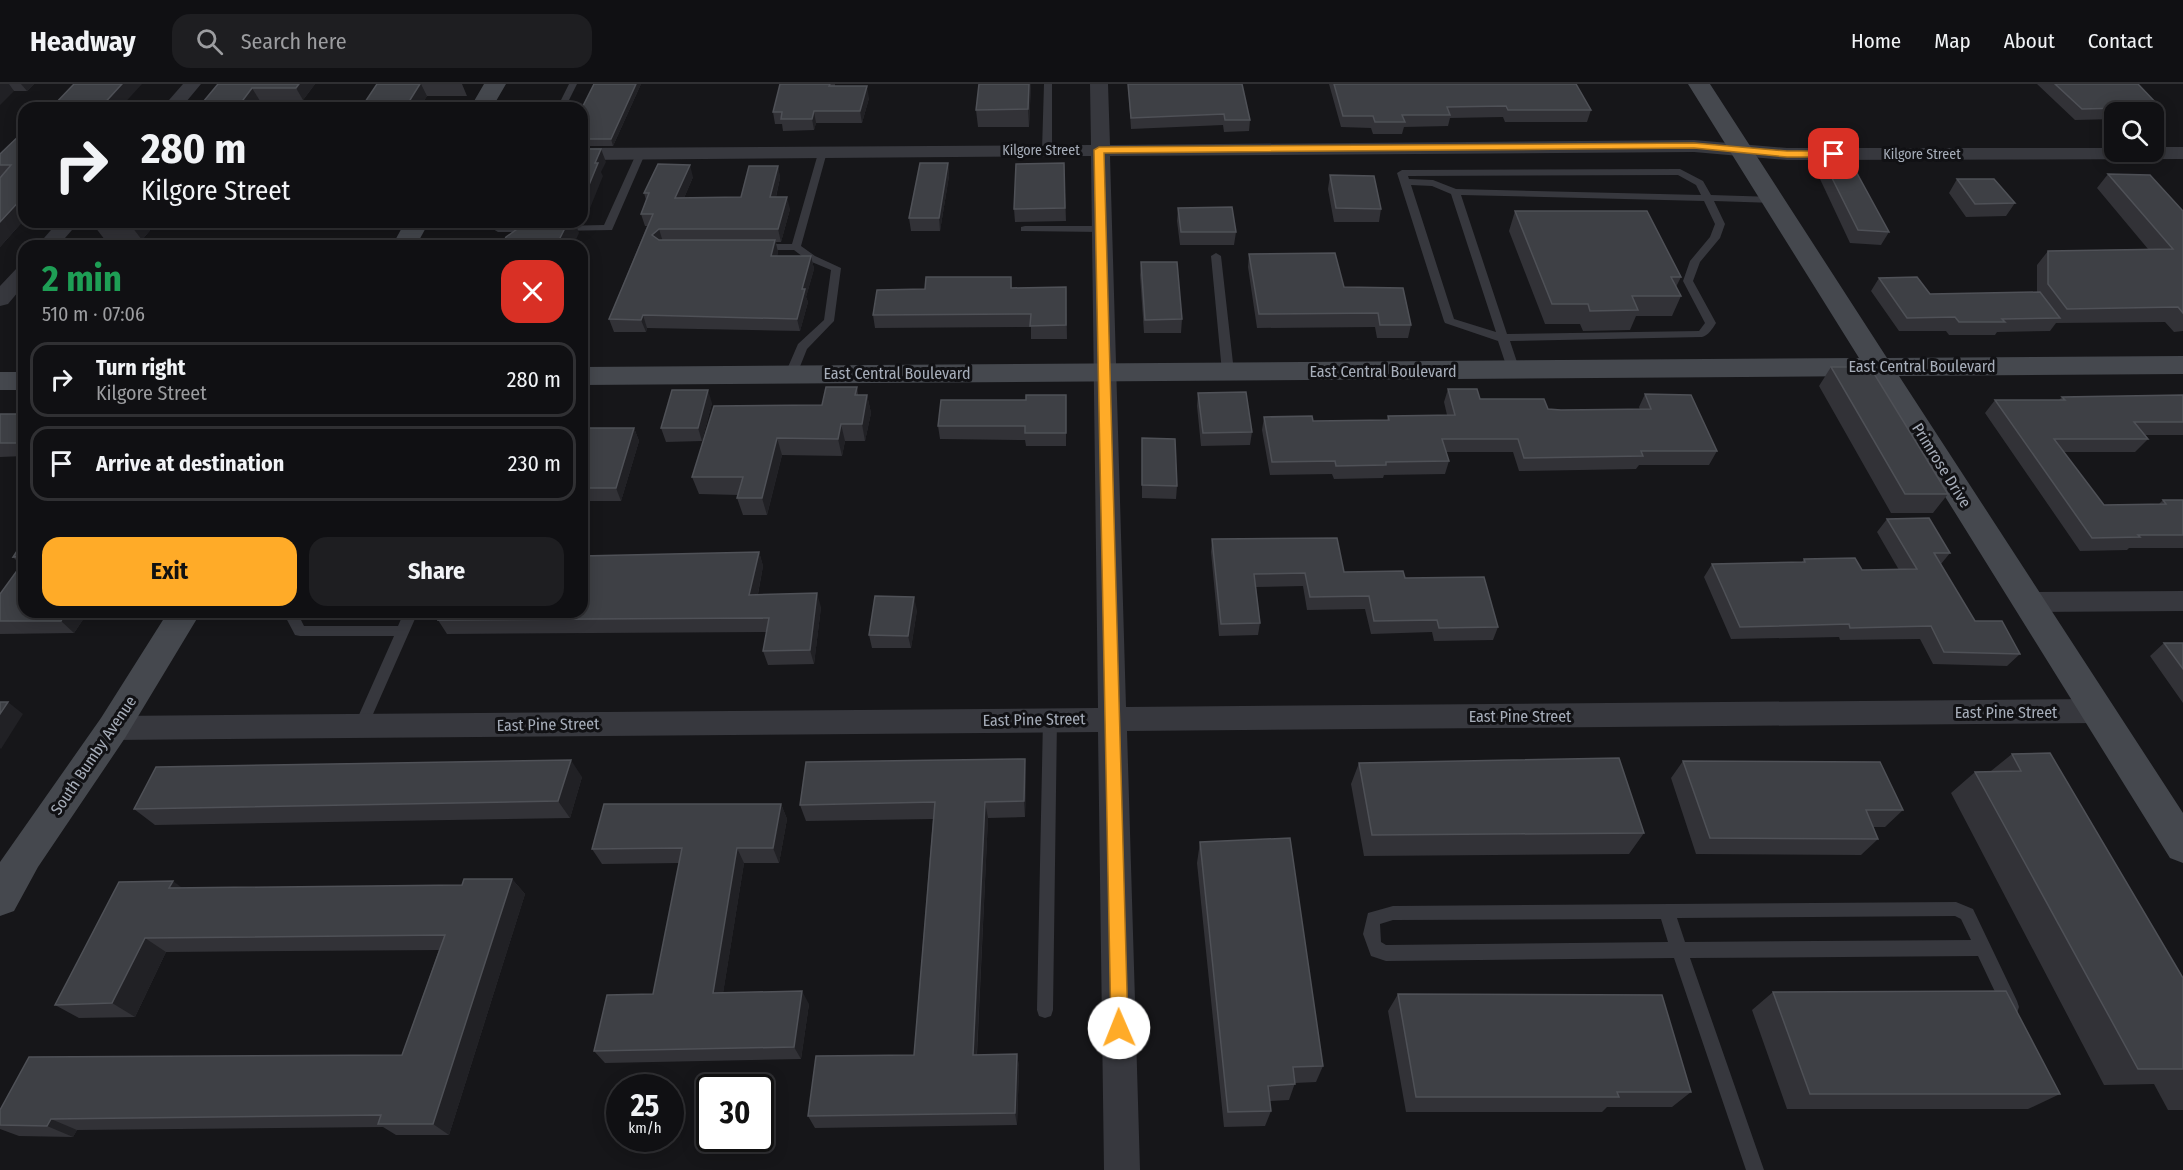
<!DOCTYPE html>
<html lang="en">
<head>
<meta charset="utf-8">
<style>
	body { margin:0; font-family:"Fira Sans Condensed",sans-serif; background:#1e1e21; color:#f1f3f6; height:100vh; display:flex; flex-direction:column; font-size:22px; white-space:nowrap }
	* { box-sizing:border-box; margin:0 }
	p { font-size:20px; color:#9c9da0 }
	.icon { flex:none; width:33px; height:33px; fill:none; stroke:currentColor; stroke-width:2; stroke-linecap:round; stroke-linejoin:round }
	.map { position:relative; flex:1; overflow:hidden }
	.drawer { position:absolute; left:18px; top:156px; width:570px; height:378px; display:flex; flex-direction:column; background:#101013; border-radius:18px; box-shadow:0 3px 15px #0003,0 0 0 2px #303033 }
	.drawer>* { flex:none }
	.hud { position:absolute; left:18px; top:18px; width:570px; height:126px; border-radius:18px; box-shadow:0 3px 15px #0003,0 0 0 2px #303033; background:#101013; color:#f1f3f6; overflow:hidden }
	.controls { position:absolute; left:2104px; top:18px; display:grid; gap:12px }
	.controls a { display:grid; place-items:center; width:60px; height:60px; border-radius:12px; background:#101013; box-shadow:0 3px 15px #0003,0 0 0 2px #303033; font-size:30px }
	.speed { position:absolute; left:606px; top:990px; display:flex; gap:12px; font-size:30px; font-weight:700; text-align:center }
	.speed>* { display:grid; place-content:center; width:78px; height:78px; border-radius:50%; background:#101013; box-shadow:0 3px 15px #0003,0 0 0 2px #303033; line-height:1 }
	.speed small { font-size:15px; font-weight:400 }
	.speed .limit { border:3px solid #111; border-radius:9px; background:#fff; color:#111 }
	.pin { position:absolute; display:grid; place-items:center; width:51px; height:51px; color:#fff; margin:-26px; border-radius:12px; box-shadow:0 3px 9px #0006 }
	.me { position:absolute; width:66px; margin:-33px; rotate:359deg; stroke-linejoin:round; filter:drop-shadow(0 0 4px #0008) }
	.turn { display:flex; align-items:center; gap:21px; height:126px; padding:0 24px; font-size:27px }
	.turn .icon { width:78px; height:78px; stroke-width:2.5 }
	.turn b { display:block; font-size:42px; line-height:51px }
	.round { display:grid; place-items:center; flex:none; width:63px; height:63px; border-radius:18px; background:#1e1e21 }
	.head { display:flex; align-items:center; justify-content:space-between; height:102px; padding:0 24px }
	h1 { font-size:36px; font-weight:700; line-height:45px; color:#1e9e55 }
	.cta { display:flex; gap:12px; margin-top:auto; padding:12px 24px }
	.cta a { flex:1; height:69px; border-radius:18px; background:#ffab28; color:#111; font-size:24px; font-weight:700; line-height:69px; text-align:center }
	.cta a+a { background:#1e1e21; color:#f1f3f6 }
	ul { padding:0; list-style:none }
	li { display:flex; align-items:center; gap:18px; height:75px; margin:0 12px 9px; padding:0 12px; border:3px solid #303033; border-radius:18px }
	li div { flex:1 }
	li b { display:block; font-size:22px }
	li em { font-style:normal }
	header { display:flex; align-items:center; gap:36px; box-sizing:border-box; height:84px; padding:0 30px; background:#101013; border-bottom:2px solid #303033 }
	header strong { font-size:28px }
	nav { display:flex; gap:33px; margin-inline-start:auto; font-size:21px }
	.search { width:420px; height:54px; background:#1e1e21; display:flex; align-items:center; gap:15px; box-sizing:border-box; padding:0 21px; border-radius:18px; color:#9c9da0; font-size:22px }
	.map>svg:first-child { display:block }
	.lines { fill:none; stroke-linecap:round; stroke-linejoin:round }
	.lane { fill:#37383e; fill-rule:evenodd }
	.street { fill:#37383e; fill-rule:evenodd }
	.secondary { fill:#45484e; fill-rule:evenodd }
	.wall { fill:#323237 }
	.shaded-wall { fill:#212125 }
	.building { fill:#3e4045; stroke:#4f5157; stroke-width:1.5 }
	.route { fill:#ffab28; stroke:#a66f1a; stroke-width:1.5 }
	.labels { text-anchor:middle; stroke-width:6; stroke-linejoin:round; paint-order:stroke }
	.far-street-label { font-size:14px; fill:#a7aeba; stroke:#111114 }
	.street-label { font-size:16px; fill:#a7aeba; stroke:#111114 }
</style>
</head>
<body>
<header>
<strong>Headway</strong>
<div class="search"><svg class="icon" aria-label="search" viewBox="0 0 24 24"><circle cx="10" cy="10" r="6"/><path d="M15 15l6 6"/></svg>Search here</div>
<nav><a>Home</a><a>Map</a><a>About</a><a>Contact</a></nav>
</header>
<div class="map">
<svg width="2183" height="1086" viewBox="0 0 2183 1086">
	<rect width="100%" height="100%" fill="#161619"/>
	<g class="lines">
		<!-- lane -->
		<path class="lane" d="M569,0H577L565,24H557Z
			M1044,0H1052V66L1047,69L1042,66Z
			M819,66L827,68L801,162L815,172L841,184L834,237L807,265L797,290L791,294L785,290L798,260L824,236L831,186L807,176L794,166H759L754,163L759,160H792Z
			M637,68L645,70L612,146L554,147L553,145L558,142L604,141Z
			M1680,85L1703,97L1711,111L1774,113L1779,116L1774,119L1714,117L1725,140L1720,154L1700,178L1693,197L1716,239C1713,244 1708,252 1702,253L1510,257L1520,287L1514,291L1508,287L1498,257L1445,239L1444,237L1397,89L1402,86ZM1678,91L1696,101L1701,111L1456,105L1433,96L1409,95L1408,92ZM1411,101L1432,102L1451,110L1496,248L1454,235ZM1461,111L1704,117L1715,140L1710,153L1690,177L1683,197L1705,239L1699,247L1507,250Z
			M497,138H507L505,142H533L538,145L533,148H498L493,145Z
			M1025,142H1101L1106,145L1101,148L1021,147V143Z
			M1216,169L1221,172L1234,288L1228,292L1222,288L1211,172Z
			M287,528H301L299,532L304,542H398L404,528H418L366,646L361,648L356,646L354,642L394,552H300L295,551L285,532Z
			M1050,629L1055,631L1057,635L1053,926L1051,932L1045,934L1039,932L1037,926L1043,635L1045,631Z
			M1956,818L1973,825L2017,917L2019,923L2017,929L2011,931L2005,929L1978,872L1690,874L1764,1086H1746L1674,874L1386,877L1371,872L1363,850L1368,829L1393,822ZM1955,832L1961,835L1971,856L1685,858L1677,834ZM1661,835L1668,858L1386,861L1381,858L1380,840L1393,836Z"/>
		<!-- street -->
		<path class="street" d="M183,0H201L181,24H162Z
			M1090,0H1108L1110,61L1694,56L1787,64H2115V68H2154V63H2183V75L1787,76L1694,68L1110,72L1126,623L2098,615L2108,619L2112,627L2108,635L2098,639L1127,647L1140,1086H1104L1098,648L113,656L103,653L99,644L103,635L113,632L1098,624L1091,72L582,76V64L1091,61Z
			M58,138H79L58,162H37Z
			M24,182V201L8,220L0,222V202L17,184Z
			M2183,507V527L2029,528L2020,525L2016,518L2020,511L2029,508Z"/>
		<!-- secondary -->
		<path class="secondary" d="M484,0H506L492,24H470Z
			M1688,0H1710L1887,274L2183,272V290L1899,292L2183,729V779L2170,774L1870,292L582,301V283L1859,274Z
			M405,138H429L416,162H392Z
			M0,288H24V306H0Z
			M168,528H201L125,654L38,783L14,827L0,832V778L101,634Z"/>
	</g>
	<!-- wall -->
	<path class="wall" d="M0,0H34L27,7H14Z
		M218,0H315L303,16L260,17Z
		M377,0H462L467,12H427L419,24H361Z
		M594,0H641L613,62H584L582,57V24Z
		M780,0H835V2L869,14L862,39H816L814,46L783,47L782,40H775L773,28Z
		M979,0H1031L1029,43H978L976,26Z
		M1128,0H1242L1250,36L1249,47L1224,48L1223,41L1131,45Z
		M1329,0H1576L1591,26L1587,38H1505L1503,33L1450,34L1448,42L1404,43L1402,50H1373L1371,44L1341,43Z
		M2037,0H2138L2160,23L2154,32V28H2115V35L2075,36Z
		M24,47V136L0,163V70Z
		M948,79L949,92L940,147H911L909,134Z
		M1064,79L1066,137L1015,138L1014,125Z
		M778,82L780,94L776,113L790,125L781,158H776L778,168L777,172H811L814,185L806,213L808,218L800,247L647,244L646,248H614L609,235L647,142H645L641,130L646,116L644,109L693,93L684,114L741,113Z
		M1826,82L1889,148L1881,161L1850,159L1820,95Z
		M2108,90L2183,127V247L2174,248L2165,238L2056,239L2050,247L1997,248L1995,251H1949L1946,247H1899L1871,207L1879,194L1930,210L2037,208V181L2048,167L2148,165L2097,104Z
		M1330,91L1381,125L1379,138H1334L1328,105Z
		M1957,95L2015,119L2006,132L1966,133L1949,109Z
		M1178,124L1236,148L1234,161H1180L1177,137Z
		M1515,127L1681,193L1676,203L1681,212L1672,232H1636L1630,246L1583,247L1580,240H1545L1509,147Z
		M157,138L142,156H105L95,143Z
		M1249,170L1344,203L1411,241L1408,254H1377L1375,243L1257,244L1248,183Z
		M1141,178L1182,235L1181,249H1144L1140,191Z
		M1011,193L1012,204L1066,203L1067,255H1031V243L875,244L873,231L925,205Z
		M1831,283L1948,410L1933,429H1891L1819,302Z
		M857,303L858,311H867L871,329L865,357H845L842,372L782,371L767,431H743L737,414L738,411L699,410L692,393L822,321Z
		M1448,305L1480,315L1548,325L1561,326H1640L1639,323L1645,310L1717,367L1709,381H1639L1636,385L1519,387L1513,368H1446L1449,377L1445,390L1384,391L1383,394L1334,395L1332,390L1270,391L1262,346L1264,333L1313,337L1387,336L1388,332L1447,331L1444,318Z
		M1198,309L1252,348L1250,361L1201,362L1197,322Z
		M1066,311V362H1026L1025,356L940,355L938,342L1026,316Z
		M2183,311V351H2145L2148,355L2135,368H2064L2104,421L2159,420L2163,416H2183V464H2129L2127,466L2080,467L1985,329L1995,316H2059L2062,313Z
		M712,319L702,357L666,358L661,344Z
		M0,330H24V372L0,373Z
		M582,344H634L639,357L621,417H582Z
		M1142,354L1177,402L1176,415L1142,414Z
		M1887,435L1950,469L1941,480L1975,537L2020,570L2007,582L1933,580L1920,555L1840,556L1839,553L1731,555L1704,493L1712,480L1802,478L1804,475L1862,486H1899L1877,448Z
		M1212,455L1344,488L1405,494L1498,543L1493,556L1434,557L1432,548L1371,550L1365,525L1307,526L1303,502L1256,503L1260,539L1258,551L1219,552L1211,468Z
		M24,456V528H88L74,549L0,550V510L21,481L13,473Z
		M759,468L763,482L758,510L821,523L814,580L768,581L763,567L767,548L447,550L438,536Z
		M917,526L911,564H872L869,551Z
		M2164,559H2183V619L2150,572Z
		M2012,670L2183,894V1026H2168L2154,1000L2104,1001L1951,709L1975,688L1991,687Z
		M1683,677L1903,726L1885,743H1873L1878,755L1861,771L1696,770L1671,694Z
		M1359,679L1644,749L1629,770L1364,772L1351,700Z
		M1026,691L1025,733L988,734L977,971L1017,970L1019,983L1017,1041L815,1044L808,1032L914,971L933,735L806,737L800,721Z
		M582,693L570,734L155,741L134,725Z
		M781,720L787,735L779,779H744L723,909L809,920L801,975L605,979L594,967L653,910L679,779L602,780L592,765Z
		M1200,758L1323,982L1316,998L1295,999L1289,1016L1269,1017L1271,1027L1265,1042L1224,1043L1197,779Z
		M512,795L525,810L449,1051H396L383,1043L77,1046L73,1053L19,1052L0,1045V1026L402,971L439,866L166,868L135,933L79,934L55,921L182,804L462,801Z
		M1773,908L2060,1010L2028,1025H1787L1752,926Z
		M1398,910L1691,1008L1672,1023H1607L1602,1028H1406L1388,927Z"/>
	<!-- shaded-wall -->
	<path class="shaded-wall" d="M0,0H9L14,7L0,21Z
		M21,0H34L27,7Z
		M122,0H142L120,24H100Z
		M299,0H315L303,16L296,4Z
		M420,0H421L427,12L419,24H405Z
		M636,0H641L613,62L611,55Z
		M1029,0H1031L1029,43L1028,25Z
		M867,2L869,14L862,39L860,27Z
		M252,4L260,17L254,24H237Z
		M814,27L816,39L814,46L812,35Z
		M601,65L606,78L601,88L603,92L584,139L582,135V118L595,79Z
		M948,79L949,92L940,147L939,134Z
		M690,81L693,93L679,126L675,114Z
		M778,82L780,94L773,125L770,113Z
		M24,112V136L0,163V138Z
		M787,113L790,125L781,158L778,145Z
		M137,138H157L142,156L132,143Z
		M568,138H575L579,149L573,162H556Z
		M659,145L663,158L652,151Z
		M775,156L778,168L774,184L771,172Z
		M811,172L814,185L806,213L808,218L800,247L797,235L802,205Z
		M643,231L647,244L646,248L641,236Z
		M708,306L712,319L702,357L698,344Z
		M867,311L871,329L865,357L862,340Z
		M841,340L845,357L842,372L838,355Z
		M634,344L639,357L621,417L616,404Z
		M777,354L782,371L767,431L762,414Z
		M759,468L763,482L755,525L749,511Z
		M817,509L821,523L814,580L810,566Z
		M914,513L917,526L911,564L908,552Z
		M66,528H88L74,549L61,537Z
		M8,618L23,630L1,665L0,664V630Z
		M1025,675L1026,691L1025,733L1024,717Z
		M571,676L582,693L570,734L558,717Z
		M985,718L988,734L976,983L973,971Z
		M781,720L787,735L779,779L773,764Z
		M737,764L744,779L721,922L713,909Z
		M512,795L525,810L449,1051L433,1040Z
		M173,797L193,812L169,804Z
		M145,854L166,868L135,933L112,919Z
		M802,907L809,920L801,975L794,963Z
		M1017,970L1019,983L1017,1041L1015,1029Z
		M51,1035L77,1046L73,1053L47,1042Z"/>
	<!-- building -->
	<path class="building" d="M74,0H122L100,24H51Z
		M218,0H299L296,4H252L237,24H198Z
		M377,0H420L405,24H361Z
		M594,0H636L611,55H582L585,45H582V24Z
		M780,0H830L829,2H867L860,27H814L812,35H781L782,28H773Z
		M979,0H1029L1028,25L976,26Z
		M1128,0H1242L1250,36H1225L1224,30L1131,34Z
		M1334,0H1576L1591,26H1508L1506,22L1447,23L1450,31H1402L1405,38H1375L1373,32H1343Z
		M2055,0H2138L2160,23L2082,25Z
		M24,47V112L0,138V94L11,81H0V70Z
		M582,65H601L595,79H598L582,118Z
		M920,79H948L939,134H909Z
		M1064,79L1065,124L1014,125L1016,80Z
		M658,80L690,81L675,114L741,113L749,82H778L770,113H787L778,145H659L652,151L659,156H775L771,172H811L802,205H805L797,235L643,231L641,236L609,235L653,130H641L649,109H644Z
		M1826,82H1853L1889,148L1858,146Z
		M2108,90L2150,91L2183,127V229L2178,223L2067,225L2048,200V167L2173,165Z
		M1330,91L1374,92L1381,125L1336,124Z
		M1957,95H1994L2015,119L1975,120Z
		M1232,123L1236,148H1181L1178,124Z
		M1515,127H1647L1681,193H1671L1681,212H1632L1638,226L1590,227L1588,220H1552Z
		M99,138H137L132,143H95Z
		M527,138H568L556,162H501L506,153Z
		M140,160H318L317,162H139Z
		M1335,169L1344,203L1403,204L1411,241H1380L1378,229L1259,230L1249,170Z
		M1141,178H1177L1182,235L1145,236Z
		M926,193H1011V204L1066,203V241L1030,242L1031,230L873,231L877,206L925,205Z
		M1917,193L1930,210L2040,208L2060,234L2002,235L2005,238H1959L1955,233L1907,234L1879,194Z
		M1831,283H1870L1948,410H1905Z
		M826,303H857L855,311H867L862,340H841L838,355L777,354L762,414H737L743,393H692L714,322L822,321Z
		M1448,305H1477L1480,315H1544L1548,325L1561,326L1651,325L1645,310L1691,311L1717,367H1641L1643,372L1524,374L1518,355H1442L1449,377L1386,378V381L1336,382L1335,377L1272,378L1264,333L1312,332L1313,337L1389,336L1388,332L1455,331Z
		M672,306H708L698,344H661Z
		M1246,308L1252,348L1203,349L1198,309Z
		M1026,311H1066V349H1025V342H938L941,316H1026Z
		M2183,311V338H2134L2148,355H2054L2104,421L2166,420L2163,416H2183V451H2138L2140,453L2092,454L1995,316H2065L2062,313Z
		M0,330H24V359H0Z
		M582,344H634L616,404H582Z
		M1142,354L1175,355L1177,402L1142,401Z
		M1929,434L1950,469H1934L1975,537H2002L2020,570L1944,568L1931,542L1850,544L1849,540L1740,543L1712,480L1805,478L1804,475L1855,474L1862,486L1917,485L1887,435Z
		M1337,454L1344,488L1403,487L1405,494L1484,493L1498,543L1439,544L1437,536L1374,537L1369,512L1310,513L1305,489L1254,490L1260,539L1221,540L1212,455Z
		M24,456V472L13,473Z
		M759,468L749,511L817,509L810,566L763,567L769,534L438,536L441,528H582V472Z
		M24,477V528H66L61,537H0V510Z
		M875,512L914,513L908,552L869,551Z
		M2164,559H2183V585Z
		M0,618H8L0,630Z
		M2050,669L2183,894V985H2138L1975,688L2021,687L2012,670Z
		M1619,674L1644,749L1372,751L1359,679Z
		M1025,675L1024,717L985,718L973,971L1017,970L1015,1029L808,1032L816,972L914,971L935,718L800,721L806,678Z
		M571,676L558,717L134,725L156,683Z
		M1683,677L1880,678L1903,726H1866L1878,755L1710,754Z
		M604,720H781L773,764H737L713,909L802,907L794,963L594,967L607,911L653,910L682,764L592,765Z
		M1290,754L1323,982L1293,983L1295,1000L1268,1002L1271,1027L1228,1028L1200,758Z
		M464,795H512L433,1040H378L381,1031L51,1035L47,1042L0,1041V1026L29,973L402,971L445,851L145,854L112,919L55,921L119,798L173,797L169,804L462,801Z
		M2006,907L2060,1010H1810L1773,908Z
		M1398,910L1662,911L1691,1008H1617L1619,1013H1416Z"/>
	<!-- route -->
	<path class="route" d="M1694,59L1787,67H1834L1839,70L1834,73H1787L1694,64L1104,69L1128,944L1125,950L1119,952L1113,950L1111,944L1094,66L1099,63Z"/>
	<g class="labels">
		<!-- far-street labels -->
		<g class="far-street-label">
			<text x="1041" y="71">Kilgore Street</text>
			<text x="1922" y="75">Kilgore Street</text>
		</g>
		<!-- street labels -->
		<g class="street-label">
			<text x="1922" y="288">East Central Boulevard</text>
			<text x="1383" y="293">East Central Boulevard</text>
			<text x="897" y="295">East Central Boulevard</text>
			<text transform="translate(1942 381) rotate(58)" y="6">Primrose Drive</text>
			<text x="2006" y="634">East Pine Street</text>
			<text x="1520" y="638">East Pine Street</text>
			<text transform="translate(1034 635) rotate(-1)" y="6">East Pine Street</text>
			<text transform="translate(548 640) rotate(-1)" y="6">East Pine Street</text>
			<text transform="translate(93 671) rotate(-56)" y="6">South Bumby Avenue</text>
		</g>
	</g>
</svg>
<div class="controls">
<a><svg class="icon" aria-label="search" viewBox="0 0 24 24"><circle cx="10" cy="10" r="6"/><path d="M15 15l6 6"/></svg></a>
</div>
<div class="speed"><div>25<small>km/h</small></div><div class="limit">30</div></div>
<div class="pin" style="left:1834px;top:70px;background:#d93025"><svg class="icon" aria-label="arrive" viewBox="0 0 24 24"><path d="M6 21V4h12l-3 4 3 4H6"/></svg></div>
<svg class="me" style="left:1119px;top:944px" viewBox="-20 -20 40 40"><circle r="19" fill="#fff"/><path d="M0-13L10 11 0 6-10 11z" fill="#ffab28"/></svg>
<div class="hud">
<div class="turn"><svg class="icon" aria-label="right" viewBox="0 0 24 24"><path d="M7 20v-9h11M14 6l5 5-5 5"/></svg><div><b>280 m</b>Kilgore Street</div></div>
</div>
<section class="drawer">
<div class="head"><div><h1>2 min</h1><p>510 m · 07:06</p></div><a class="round" style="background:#d93025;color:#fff"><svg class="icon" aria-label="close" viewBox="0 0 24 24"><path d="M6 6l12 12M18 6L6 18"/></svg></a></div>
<ul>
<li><svg class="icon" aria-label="right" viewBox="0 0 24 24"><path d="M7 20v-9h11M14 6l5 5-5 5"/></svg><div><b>Turn right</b><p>Kilgore Street</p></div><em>280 m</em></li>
<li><svg class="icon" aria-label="arrive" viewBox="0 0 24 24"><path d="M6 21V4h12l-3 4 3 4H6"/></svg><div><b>Arrive at destination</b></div><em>230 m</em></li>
</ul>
<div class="cta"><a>Exit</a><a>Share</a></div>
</section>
</div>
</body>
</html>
